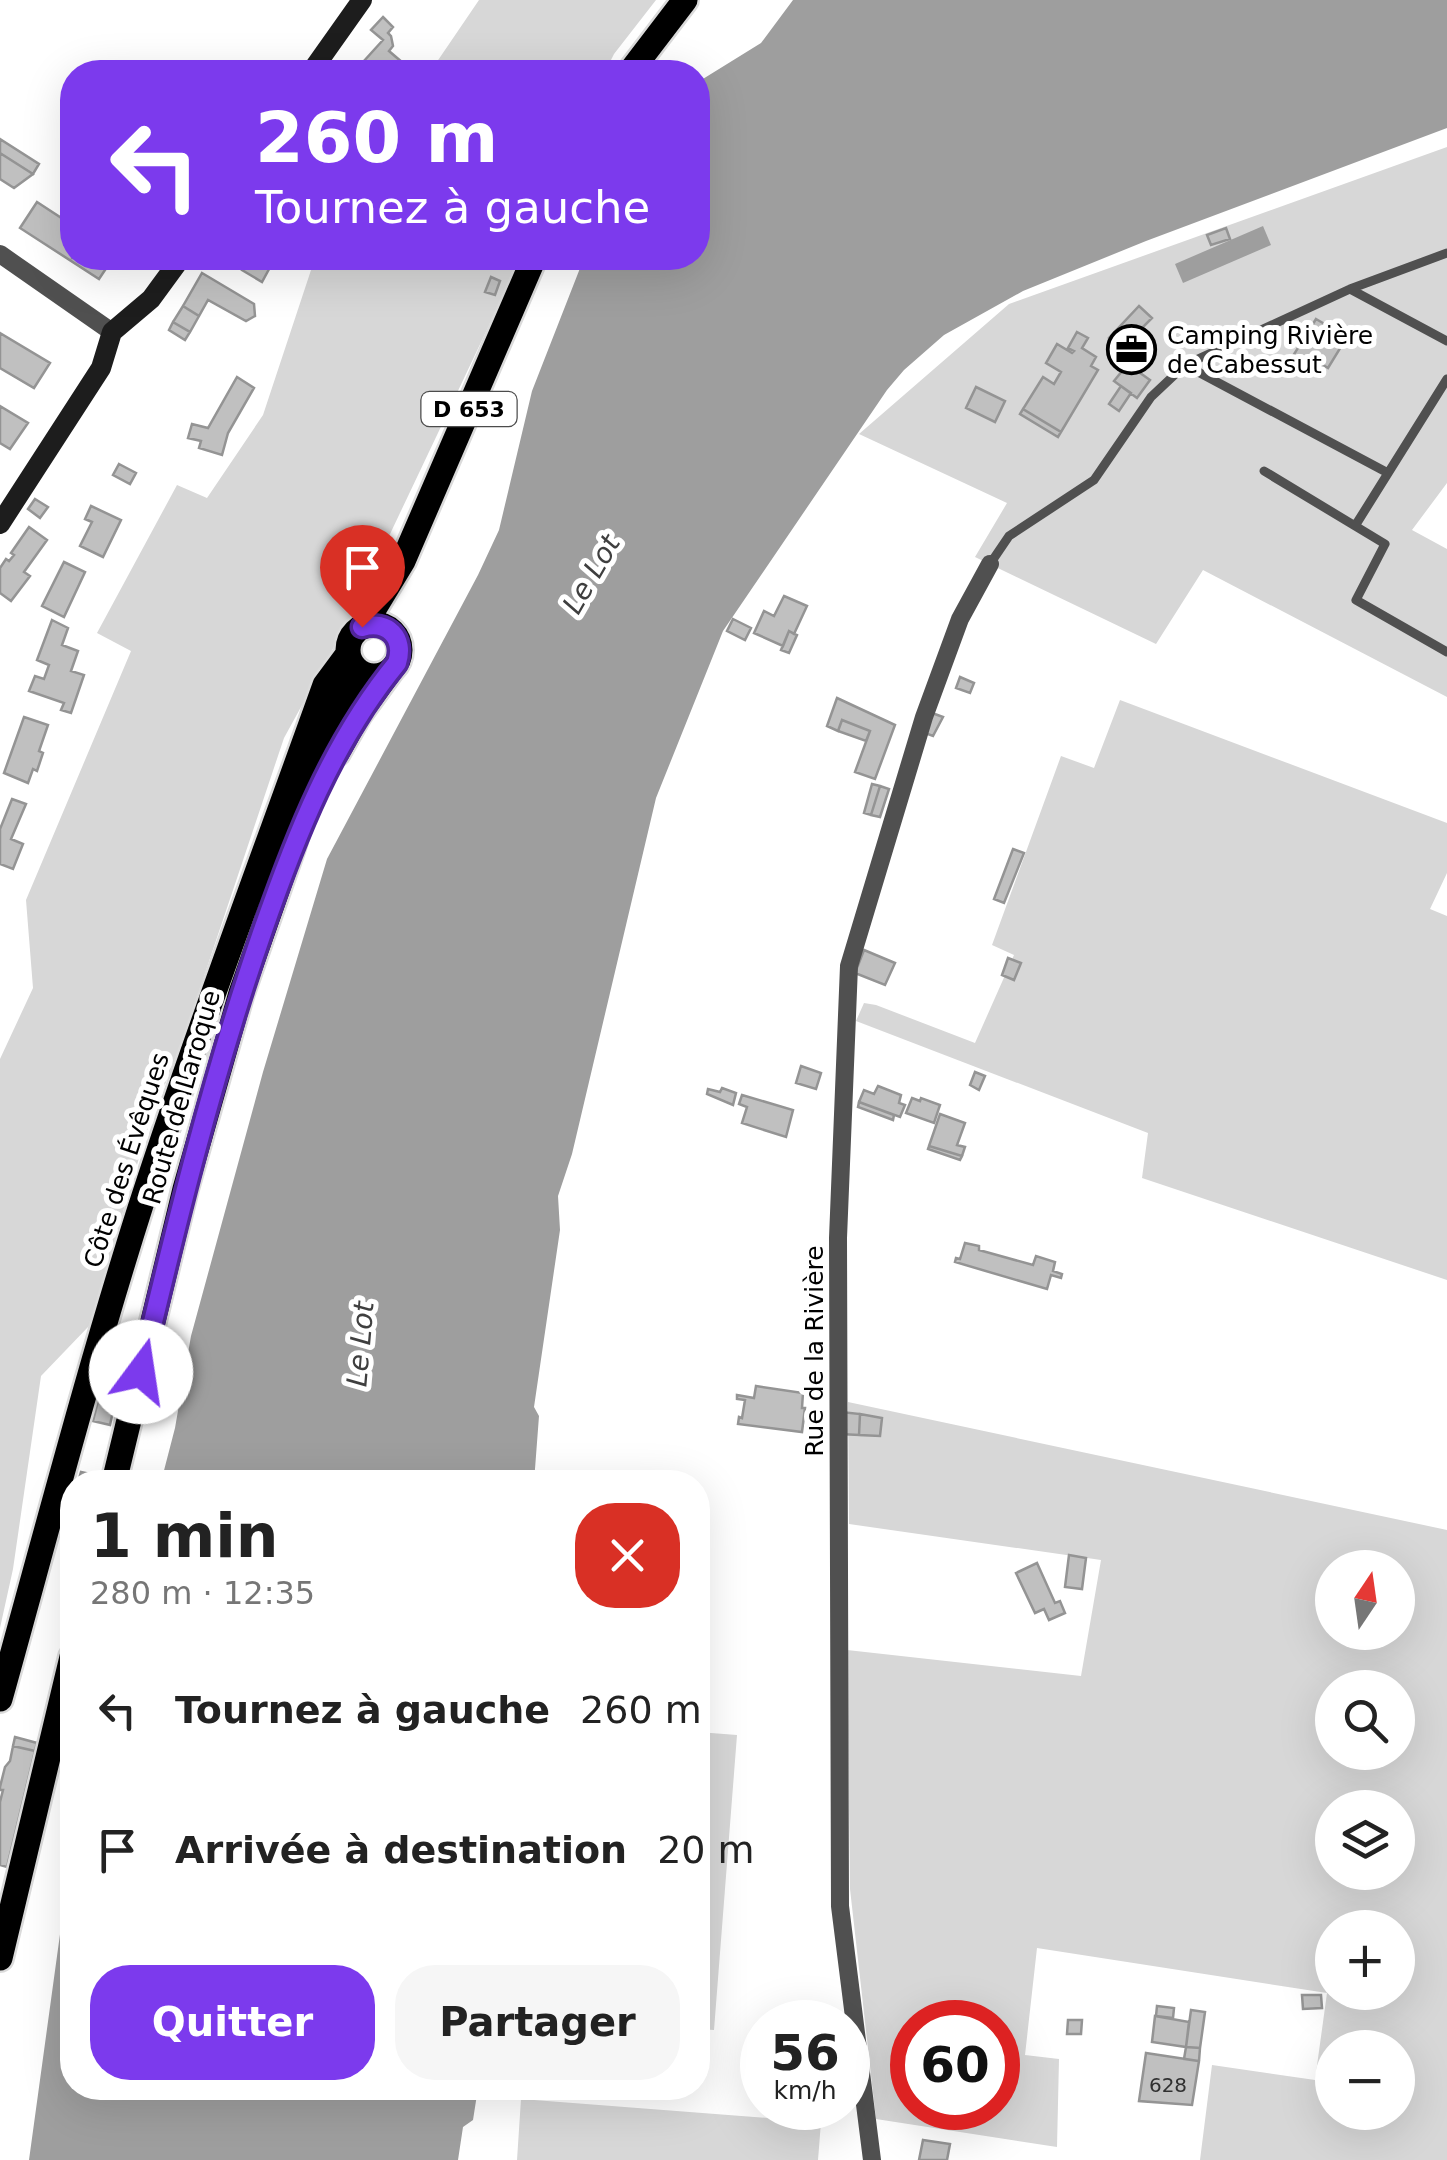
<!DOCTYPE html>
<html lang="fr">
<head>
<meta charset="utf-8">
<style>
	body { margin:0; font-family:"DejaVu Sans",sans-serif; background:#f6f6f6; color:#222; height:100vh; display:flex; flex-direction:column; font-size:38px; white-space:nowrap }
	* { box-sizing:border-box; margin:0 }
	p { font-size:32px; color:#767676 }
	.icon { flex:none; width:55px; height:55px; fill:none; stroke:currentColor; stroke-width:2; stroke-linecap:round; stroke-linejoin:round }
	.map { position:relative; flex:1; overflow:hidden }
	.drawer { position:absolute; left:60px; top:1470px; width:650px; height:630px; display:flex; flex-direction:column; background:#fff; border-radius:40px; box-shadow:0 10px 40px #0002 }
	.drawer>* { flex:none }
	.hud { position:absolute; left:60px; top:60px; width:650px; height:210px; border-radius:40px; box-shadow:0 10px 40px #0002; background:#7c3aed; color:#fff; overflow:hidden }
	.needle { width:65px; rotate:13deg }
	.buttons { position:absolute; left:1315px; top:1550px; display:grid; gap:20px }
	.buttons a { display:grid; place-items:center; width:100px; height:100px; border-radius:50%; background:#fff; box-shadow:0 10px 40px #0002; font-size:50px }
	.speed { position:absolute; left:740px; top:2000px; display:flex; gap:20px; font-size:50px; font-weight:700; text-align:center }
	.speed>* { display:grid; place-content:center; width:130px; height:130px; border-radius:50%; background:#fff; box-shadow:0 10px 40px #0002; line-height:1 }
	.speed small { font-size:25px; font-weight:400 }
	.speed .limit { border:15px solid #d22; background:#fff; color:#111 }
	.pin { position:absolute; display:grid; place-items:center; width:85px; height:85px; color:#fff; margin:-102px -42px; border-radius:50% 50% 50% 0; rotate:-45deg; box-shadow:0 0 10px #0007 }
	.pin .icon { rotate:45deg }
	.me { position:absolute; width:110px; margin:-55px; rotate:14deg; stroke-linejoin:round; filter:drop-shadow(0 0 8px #0008) }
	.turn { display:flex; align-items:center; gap:35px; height:210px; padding:0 30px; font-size:45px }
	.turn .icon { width:130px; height:130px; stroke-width:2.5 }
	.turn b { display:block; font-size:70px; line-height:85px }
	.round { display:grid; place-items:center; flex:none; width:105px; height:105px; border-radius:40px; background:#f6f6f6 }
	.head { display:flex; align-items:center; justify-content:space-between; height:170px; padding:0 30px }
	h1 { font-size:60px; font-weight:600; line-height:75px }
	.primary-button { display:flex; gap:20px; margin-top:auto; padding:20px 30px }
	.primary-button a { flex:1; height:115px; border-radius:40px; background:#7c3aed; color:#fff; font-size:40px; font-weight:600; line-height:115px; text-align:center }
	.primary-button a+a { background:#f6f6f6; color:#222 }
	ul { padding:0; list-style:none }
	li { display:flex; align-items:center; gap:30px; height:140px; padding:0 30px }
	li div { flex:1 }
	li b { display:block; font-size:38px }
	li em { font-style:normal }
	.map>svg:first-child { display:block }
	.green { fill:#d7d7d7; fill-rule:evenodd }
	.water { fill:#9e9e9e }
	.building { fill:#c0c0c0; stroke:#949494; stroke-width:2.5 }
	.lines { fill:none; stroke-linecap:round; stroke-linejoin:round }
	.primary-casing { stroke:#dbdbdb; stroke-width:30 }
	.lane { stroke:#505050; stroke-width:9 }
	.street { stroke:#505050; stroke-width:18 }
	.secondary { stroke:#1d1d1d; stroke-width:20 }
	.primary { stroke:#000; stroke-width:25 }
	.route-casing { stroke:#51269a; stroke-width:25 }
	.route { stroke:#7c3aed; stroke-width:18 }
	.labels { text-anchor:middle; stroke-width:10; stroke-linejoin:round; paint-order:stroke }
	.number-label { font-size:20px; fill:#303030 }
	.shield { fill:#fff; stroke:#4c4c4c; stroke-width:2.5 }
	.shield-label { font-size:22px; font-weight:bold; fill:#000 }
	.poi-label { font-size:25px; fill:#000; stroke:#fff; text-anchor:start }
	.street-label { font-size:25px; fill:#000; stroke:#fff }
	.water-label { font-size:28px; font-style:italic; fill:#3f3f3f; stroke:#fff }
</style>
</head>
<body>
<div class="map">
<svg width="1447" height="2160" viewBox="0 0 1447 2160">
	<rect width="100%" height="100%" fill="#fff"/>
	<!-- green -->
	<path class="green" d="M479,0H656L614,54L605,72H430Z
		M1447,147V483L1412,530L1447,549V697L1203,570L1156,644L975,557L1007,503L859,434L1009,304Z
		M315,258H521L353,612L284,738L184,1036L148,1128L89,1326L41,1376L13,1569L0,1628V1059L33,988L26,900L131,651L97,633L177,485L207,498L263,415Z
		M1120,700L1447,823V873L1430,909L1447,916V1280L1142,1178L1148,1133L856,1021L864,1003L876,1005L975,1043L1014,955L992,945L1061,756L1094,768Z
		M848,1402L1447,1530V2160H1200L1212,2065L1315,2080L1327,1993L1037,1948L1025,2055L1059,2059L1057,2147L876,2119L850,1889L847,1650L1081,1676L1101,1560L849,1524ZM1332,1568H1398V1632H1332ZM1332,1688H1398V1752H1332ZM1332,1808H1398V1872H1332ZM1332,1928H1398V1992H1332ZM912,2022H998V2108H912ZM1332,2048H1398V2112H1332Z
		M698,1732L737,1735L714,2030L698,2029Z
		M521,2099L821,2122L818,2160H517Z"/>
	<!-- water -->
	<path class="water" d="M793,0H1447V128L1146,241L1023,291L944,335L904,370L887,390L723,631L656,798L572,1154L558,1196L560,1230L534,1407L539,1416L534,1482H161L175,1428L191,1336L263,1072L327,859L478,575L499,530L532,391L584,258H698V82L761,43Z
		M1263,226L1271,245L1183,283L1175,264Z
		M72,1847V2088H478L473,2120L463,2127L458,2160H29Z"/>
	<!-- building -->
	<path class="building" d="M383,17L393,27L388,33L391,36L393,46L389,51L410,69L409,72H380L374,67L370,72H354L383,40L371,30Z
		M0,139L39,164L33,174L0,153Z
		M0,153L33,174L14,188L0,179Z
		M37,202L72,225V258H113L99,279L20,228Z
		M1226,228L1230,239L1211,245L1207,235Z
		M243,258H275L262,282L242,270L247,260Z
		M202,273L254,304L255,316L246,321L208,300L199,316L183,306Z
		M491,277L500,281L495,295L485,292Z
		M183,306L199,316L190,332L173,322Z
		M1139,306L1152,318L1134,336L1152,354L1140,368L1109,338Z
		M1316,319L1347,337L1328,368L1323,365L1316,375L1291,359Z
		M173,322L190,332L185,340L169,330Z
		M1077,332L1088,338L1082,348L1096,357L1091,366L1098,370L1061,432L1023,409L1043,377L1054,384L1061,372L1046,363L1057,344L1072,353L1074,351L1068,348Z
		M0,333L50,363L34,388L0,368Z
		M1113,343L1131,360L1123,368L1117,363L1123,357L1111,346Z
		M1131,360L1139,367L1136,370L1150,380L1137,398L1114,381Z
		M237,377L254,388L228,433L222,455L199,448L201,441L188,438L192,424L208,428Z
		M1121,386L1131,393L1119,411L1109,404Z
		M976,387L1005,401L995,422L966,408Z
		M0,406L28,423L10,449L0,443Z
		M1023,409L1061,432L1058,437L1020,414Z
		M119,464L136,473L130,484L113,475Z
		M35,499L48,507L40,518L28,509Z
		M91,506L121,520L103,557L80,546L92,522L85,519Z
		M29,527L47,540L24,572L30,576L11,601L0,593V568L6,559L9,561L14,555L11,553Z
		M64,562L85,572L64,617L42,606Z
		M784,596L807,606L794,634L789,631L783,646L754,633L764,611L774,616Z
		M733,619L751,628L745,640L727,631Z
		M52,620L68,628L62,645L78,651L71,671L84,675L71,713L61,710L64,703L29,691L35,676L44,679L49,665L37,660Z
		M789,631L797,635L789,653L781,650Z
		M960,677L974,683L970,693L956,688Z
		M837,698L895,725L875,779L855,772L870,731L842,720L838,731L827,726Z
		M932,713L943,717L933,736L925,733Z
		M24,717L48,725L39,751L43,753L37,771L33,769L28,783L4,773Z
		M842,720L870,731L866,741L838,731Z
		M872,784L880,786L871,815L864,813Z
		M880,786L889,789L880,817L871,815Z
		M12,799L26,804L11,839L23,844L13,869L0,864V829Z
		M1013,849L1024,853L1004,903L994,899Z
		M864,950L895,963L885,985L855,973Z
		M1008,958L1021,963L1014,980L1002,975Z
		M801,1066L821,1073L816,1089L796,1083Z
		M975,1072L985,1076L979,1090L970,1085Z
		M878,1086L901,1095L899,1103L905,1105L900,1117L859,1102L864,1090L874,1094Z
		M722,1088L736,1093L733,1105L707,1094L708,1089L720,1092Z
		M742,1095L793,1110L786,1137L742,1123L747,1107L739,1104Z
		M912,1098L920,1101L921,1098L940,1105L934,1123L906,1113Z
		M859,1102L894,1115L893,1120L858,1107Z
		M940,1114L965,1123L957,1145L965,1147L962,1156L929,1146Z
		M929,1146L962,1156L960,1160L928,1149Z
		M965,1243L979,1246V1250L1033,1265L1036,1256L1055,1262L1053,1271L1062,1274L1061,1278L1051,1275L1047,1289L955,1262L956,1258L960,1259Z
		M756,1386L803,1393L802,1408H805L802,1432L738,1424L739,1417L742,1418L745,1400L737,1399V1395L754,1398Z
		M100,1393L116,1397L110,1425L93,1421Z
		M841,1412L860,1414L859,1435L840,1434Z
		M860,1414L882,1418L880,1436L859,1435Z
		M81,1472L99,1476L97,1482H78Z
		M1069,1555L1086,1558L1082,1589L1065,1587Z
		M1037,1563L1055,1603L1060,1601L1065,1613L1049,1620L1044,1609L1035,1613L1016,1573Z
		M15,1737L37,1743L35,1751L13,1746Z
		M13,1746L35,1751L7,1867L0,1865V1802L3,1790H0V1787L5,1767L10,1761Z
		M1302,1995H1321L1322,2008L1303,2009Z
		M1157,2006L1174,2008L1173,2018L1156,2016Z
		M1191,2010L1205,2012L1200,2048L1186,2047Z
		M1155,2016L1189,2022L1186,2047L1152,2042Z
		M1068,2020H1082L1081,2034H1067Z
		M1186,2047L1200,2048L1199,2061L1184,2059Z
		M1146,2053L1199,2061L1192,2105L1139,2101Z
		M923,2140L950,2144L947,2160H919Z"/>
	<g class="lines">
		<defs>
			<path id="primary" d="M630,72L685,0
				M348 650a26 26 0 1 1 52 0a26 26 0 1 1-52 0Z
				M363,627L403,561L534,258
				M337,753L359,714L391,670
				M114,1482L185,1189L241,993L292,848L320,755L358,671
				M0,1699C46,1534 89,1368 141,1205C198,1030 263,858 325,685L348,654
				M0,1958L72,1657"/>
		</defs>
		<!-- primary casing -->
		<use href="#primary" class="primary-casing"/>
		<!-- lane -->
		<path class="lane" d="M1350,289L1447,341
			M1185,365L1388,473
			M1264,471L1385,544L1356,600L1447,652
			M1355,526L1447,379
			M990,564L1009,536L1094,480L1151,397L1185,365L1350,289L1447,253"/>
		<!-- street -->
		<path class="street" d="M0,254L112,332
			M872,2160L840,1906L838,1238L849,966L924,717L960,619L990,564"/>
		<!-- secondary -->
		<path class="secondary" d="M311,72L362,0
			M0,524L101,368L112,332L151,299L181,258"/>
		<!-- primary -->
		<use href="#primary" class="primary"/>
	</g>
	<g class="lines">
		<defs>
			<path id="route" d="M141,1372C176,1225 212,1077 262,933C295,838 332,742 397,663C405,638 388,620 362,627"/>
		</defs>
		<!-- route casing -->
		<use href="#route" class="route-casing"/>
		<!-- route -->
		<use href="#route" class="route"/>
	</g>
	<!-- icons -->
	<defs>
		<symbol id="office-ring" viewBox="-11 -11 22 22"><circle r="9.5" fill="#fff" stroke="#000" stroke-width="1.5"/><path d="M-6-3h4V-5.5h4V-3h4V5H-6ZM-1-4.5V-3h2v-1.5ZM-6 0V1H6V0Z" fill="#000"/></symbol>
	</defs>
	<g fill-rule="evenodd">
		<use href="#office-ring" x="1104" y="322" width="55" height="55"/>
	</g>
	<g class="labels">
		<!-- number labels -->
		<g class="number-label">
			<text x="1168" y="2092">628</text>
		</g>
		<!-- shield labels -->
		<rect class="shield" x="421.5" y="392" width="95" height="34" rx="8"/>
		<g class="shield-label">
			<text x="469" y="417">D 653</text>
		</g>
		<!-- poi labels -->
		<g class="poi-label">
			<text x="1167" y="344">Camping Rivière<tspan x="1167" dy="29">de Cabessut</tspan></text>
		</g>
		<!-- street labels -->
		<g class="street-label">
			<text transform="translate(181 1097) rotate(-74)" y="9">Route de Laroque</text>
			<text transform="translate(126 1160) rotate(-72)" y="9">Côte des Évêques</text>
			<text transform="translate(814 1351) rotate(-90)" y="9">Rue de la Rivière</text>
		</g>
		<!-- water labels -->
		<g class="water-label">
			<text transform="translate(591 574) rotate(-60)" y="10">Le Lot</text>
			<text transform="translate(360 1344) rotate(-85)" y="10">Le Lot</text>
		</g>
	</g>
</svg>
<div class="buttons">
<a><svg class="needle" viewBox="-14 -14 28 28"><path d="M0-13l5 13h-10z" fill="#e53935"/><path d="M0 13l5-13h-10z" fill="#767676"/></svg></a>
<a><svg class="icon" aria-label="search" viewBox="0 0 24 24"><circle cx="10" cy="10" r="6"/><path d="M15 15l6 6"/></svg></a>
<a><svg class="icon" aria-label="layers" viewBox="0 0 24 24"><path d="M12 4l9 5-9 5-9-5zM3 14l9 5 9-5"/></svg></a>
<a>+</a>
<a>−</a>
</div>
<div class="speed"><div>56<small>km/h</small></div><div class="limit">60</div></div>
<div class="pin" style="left:362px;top:627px;background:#d93025"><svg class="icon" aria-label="arrive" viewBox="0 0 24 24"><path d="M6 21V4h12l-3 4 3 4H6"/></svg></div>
<svg class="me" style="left:141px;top:1372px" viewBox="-20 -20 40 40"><circle r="19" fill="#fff"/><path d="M0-13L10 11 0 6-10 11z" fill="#7c3aed"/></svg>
<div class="hud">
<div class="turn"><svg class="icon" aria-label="left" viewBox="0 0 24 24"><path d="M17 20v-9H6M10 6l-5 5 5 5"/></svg><div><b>260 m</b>Tournez à gauche</div></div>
</div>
<section class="drawer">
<div class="head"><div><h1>1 min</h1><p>280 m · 12:35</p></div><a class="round" style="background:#d93025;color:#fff"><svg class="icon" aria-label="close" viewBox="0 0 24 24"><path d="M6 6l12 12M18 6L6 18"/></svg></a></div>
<ul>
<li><svg class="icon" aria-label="left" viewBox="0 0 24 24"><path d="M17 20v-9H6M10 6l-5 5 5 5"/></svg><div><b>Tournez à gauche</b></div><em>260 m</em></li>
<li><svg class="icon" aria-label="arrive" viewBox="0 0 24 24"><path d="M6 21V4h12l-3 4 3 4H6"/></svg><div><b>Arrivée à destination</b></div><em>20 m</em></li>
</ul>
<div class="primary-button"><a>Quitter</a><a>Partager</a></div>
</section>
</div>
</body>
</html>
